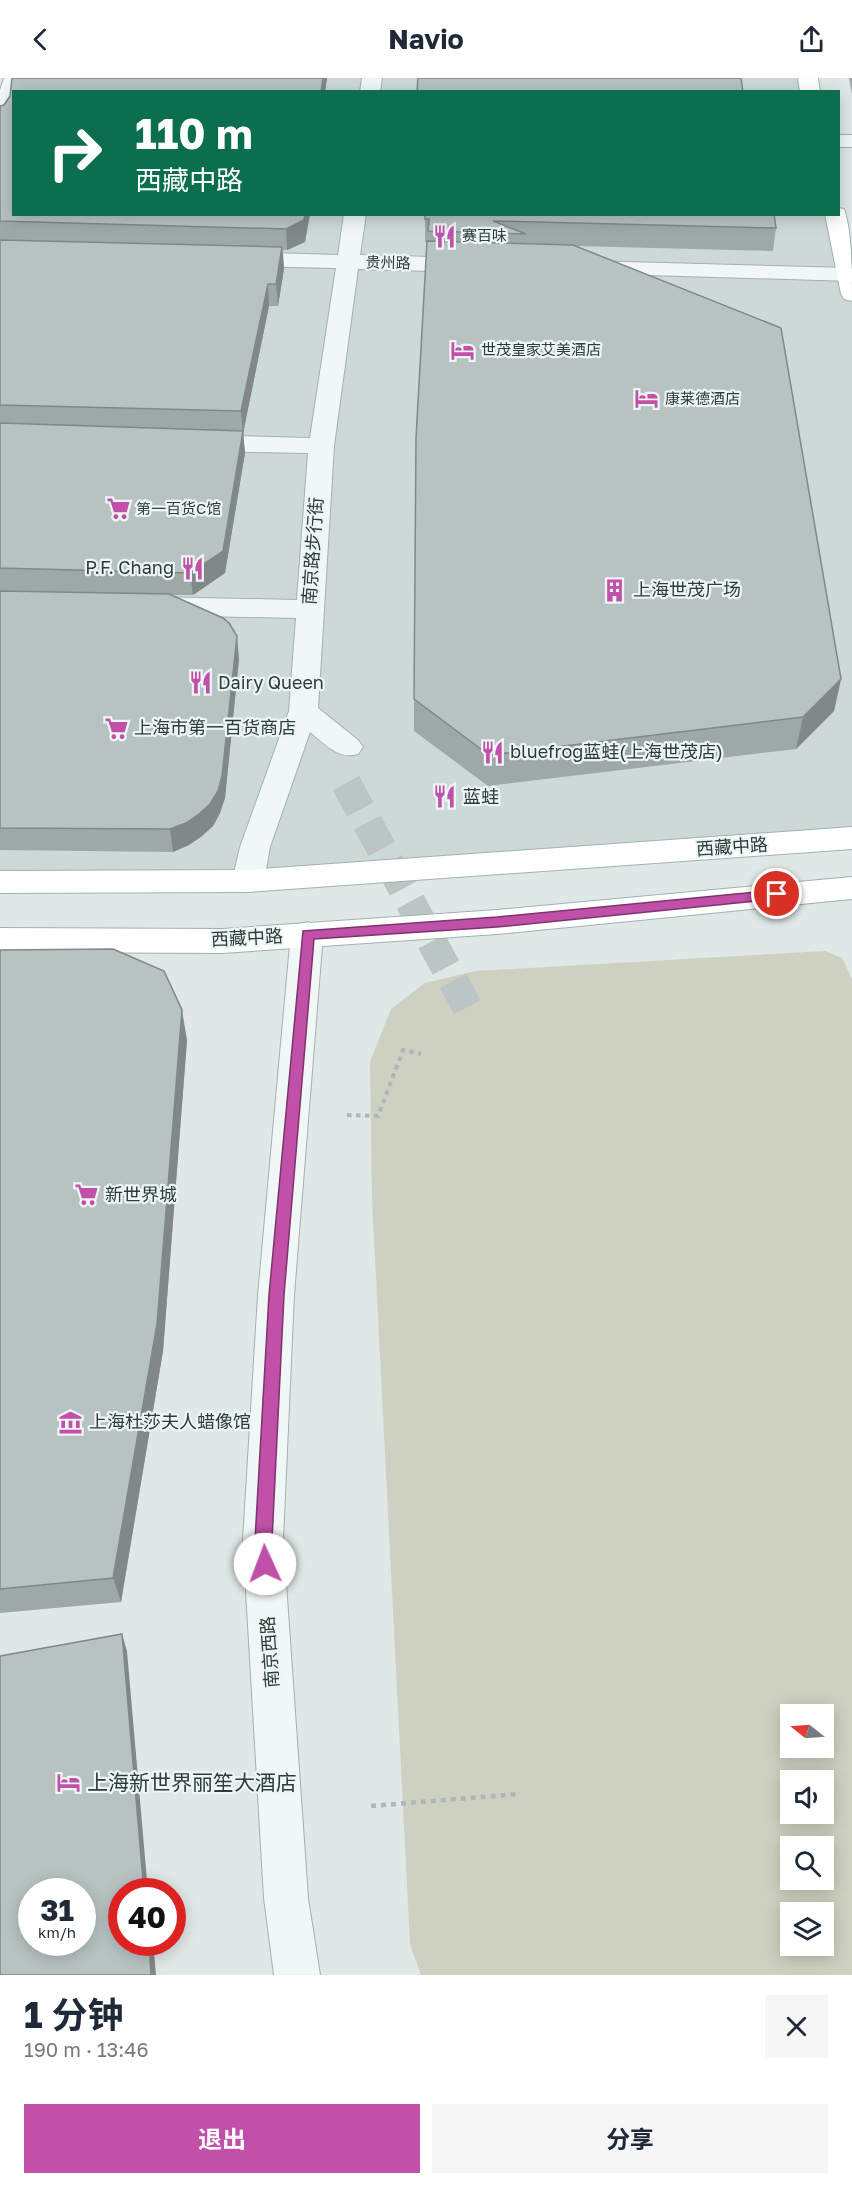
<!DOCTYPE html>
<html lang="zh">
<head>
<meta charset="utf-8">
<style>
	body { margin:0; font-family:"Golos Text","Noto Sans SC",sans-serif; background:#f6f6f7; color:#1f2937; height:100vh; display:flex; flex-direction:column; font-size:22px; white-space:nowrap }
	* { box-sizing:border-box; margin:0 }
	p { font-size:20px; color:#747a83 }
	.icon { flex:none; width:33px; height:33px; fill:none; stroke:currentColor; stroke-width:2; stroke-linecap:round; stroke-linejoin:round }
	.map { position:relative; height:1897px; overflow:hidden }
	.sheet { display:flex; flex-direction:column; background:#fff; flex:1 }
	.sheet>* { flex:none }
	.guide { position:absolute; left:12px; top:12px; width:828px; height:126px; border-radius:0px; box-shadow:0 3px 15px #0003; background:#0b6e4f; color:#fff; overflow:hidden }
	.needle { width:39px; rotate:287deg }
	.tools { position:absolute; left:780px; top:1626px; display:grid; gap:12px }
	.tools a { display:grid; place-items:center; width:54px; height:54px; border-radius:0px; background:#fff; box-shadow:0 3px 15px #0003; font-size:30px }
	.speed { position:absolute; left:18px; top:1800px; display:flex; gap:12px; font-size:30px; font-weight:700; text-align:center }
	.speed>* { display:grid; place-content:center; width:78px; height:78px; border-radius:50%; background:#fff; box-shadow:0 3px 15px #0003; line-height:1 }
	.speed small { font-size:15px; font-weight:400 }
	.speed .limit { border:9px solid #d22; background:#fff; color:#111 }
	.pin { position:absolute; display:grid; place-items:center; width:51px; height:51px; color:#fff; margin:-26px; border:3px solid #fff; border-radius:50%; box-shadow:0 2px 6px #0007 }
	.me { position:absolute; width:66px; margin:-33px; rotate:358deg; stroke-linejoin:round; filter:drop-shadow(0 0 4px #0008) }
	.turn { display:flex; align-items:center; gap:21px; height:126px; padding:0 24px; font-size:27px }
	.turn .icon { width:78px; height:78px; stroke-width:2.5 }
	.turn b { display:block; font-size:42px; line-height:51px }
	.round { display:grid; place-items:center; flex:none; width:63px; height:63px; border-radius:0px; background:#f6f6f7 }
	.headline { display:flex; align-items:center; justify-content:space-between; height:102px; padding:0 24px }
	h1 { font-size:36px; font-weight:700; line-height:45px }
	.primary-button { display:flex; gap:12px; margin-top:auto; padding:12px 24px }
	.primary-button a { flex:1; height:69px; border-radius:0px; background:#c050a8; color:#fff; font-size:24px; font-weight:700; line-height:69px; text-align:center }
	.primary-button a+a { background:#f6f6f7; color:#1f2937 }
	header { display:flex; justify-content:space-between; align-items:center; height:78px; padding:0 24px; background:#fff; font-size:27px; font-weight:700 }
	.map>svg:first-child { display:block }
	.built { fill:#cdd8d8 }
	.green { fill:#ced0c1; fill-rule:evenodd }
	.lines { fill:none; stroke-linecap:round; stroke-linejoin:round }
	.minor-tunnel { stroke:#bbc5c5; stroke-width:30; stroke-dasharray:30 15; stroke-linecap:butt }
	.minor-casing { stroke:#a5b0b0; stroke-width:2 }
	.major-casing { stroke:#a0b1b1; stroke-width:2 }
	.path-far1 { stroke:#adb7b7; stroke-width:4; stroke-dasharray:4.5 4.5; stroke-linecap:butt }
	.path { stroke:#adb7b7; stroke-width:4.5; stroke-dasharray:5 5; stroke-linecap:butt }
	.minor { fill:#f1f6f6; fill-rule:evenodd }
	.major { fill:#fff; fill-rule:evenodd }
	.wall { fill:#9da8a8 }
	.shaded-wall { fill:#808888 }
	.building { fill:#b7c3c3; stroke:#808888; stroke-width:1.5; fill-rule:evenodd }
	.route { fill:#c050a8; stroke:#7d346d; stroke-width:1.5 }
	.labels { text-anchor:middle; stroke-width:4.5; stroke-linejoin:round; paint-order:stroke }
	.far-poi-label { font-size:15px; fill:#2a3c3c; stroke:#eef5f4; text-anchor:start }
	.far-street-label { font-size:15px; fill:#2a3c3c; stroke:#eef5f4 }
	.street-label { font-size:18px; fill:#2a3c3c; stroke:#eef5f4 }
	.poi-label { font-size:18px; fill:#2a3c3c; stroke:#eef5f4; text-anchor:start }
	.near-poi-label { font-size:21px; fill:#2a3c3c; stroke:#eef5f4; text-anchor:start }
</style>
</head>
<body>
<header><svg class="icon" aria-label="back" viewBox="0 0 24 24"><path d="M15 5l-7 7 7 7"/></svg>Navio<svg class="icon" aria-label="share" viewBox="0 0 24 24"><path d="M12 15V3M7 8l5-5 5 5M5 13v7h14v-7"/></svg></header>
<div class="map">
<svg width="852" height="1897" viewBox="0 0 852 1897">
	<rect width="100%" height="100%" fill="#dfe7e7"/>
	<!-- built -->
	<path class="built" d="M14,0H808L810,13L14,14V136L836,137L852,216V760L248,803L0,802V42Z"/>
	<!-- green -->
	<path class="green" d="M825,873L842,880L852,901V1897H421L410,1866L372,1121L370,984L391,931L425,905L476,893ZM790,1636H824V1670H790ZM790,1702H824V1736H790ZM790,1768H824V1802H790ZM790,1834H824V1868H790Z"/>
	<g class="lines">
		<!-- minor-tunnel -->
		<path class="minor-tunnel" d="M346,705L471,936"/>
		<defs>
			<path id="minor" d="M4,0H24L20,14H14C14,25 14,36 7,46L0,48V12Z
				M362,0H382L380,14H360Z
				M838,57H852V69H838Z
				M344,136H366L360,177L469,180L477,182L480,187L477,192L469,194L358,191L334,368L318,630L358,662L363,669L358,676C338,682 325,666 310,654L270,769L264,803L259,811L248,814L237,811L232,803L240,769L289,633L296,540L155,537L145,534L141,528L145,522L155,519L297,522L308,375L200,373L191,370L187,365L191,360L200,357L310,360L336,190L239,188L231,186L228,181L231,176L239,174L338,177Z
				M590,183L849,190L852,191V203L582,195L579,190L582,185Z
				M307,844L318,848L323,856L294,1217L283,1462L308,1820L320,1897H274L264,1820L243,1462L258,1217L291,856L296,848Z"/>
			<path id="major" d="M798,0H818L820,14H800Z
				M838,130L844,131C852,152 852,198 852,223L844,221L841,216L825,136H838Z
				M852,749V771L248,814L0,815V793L248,792Z
				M852,799V821L497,856L222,875L0,874V850L222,851L497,832Z"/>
		</defs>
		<!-- minor casing -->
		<use href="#minor" class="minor-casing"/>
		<!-- major casing -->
		<use href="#major" class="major-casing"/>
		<!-- path-far1 -->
		<path class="path-far1" d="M347,1037L378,1038L403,972L421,976"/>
		<!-- path -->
		<path class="path" d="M371,1728L519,1716"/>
		<!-- minor -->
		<use href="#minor" class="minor"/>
		<!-- major -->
		<use href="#major" class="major"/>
	</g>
	<!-- wall -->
	<path class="wall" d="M12,0H327L325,14H14L310,136L305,164L287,172H283L284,191L278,228H269L243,353L245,375L225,495L193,517H171L239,581L225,720L220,735L213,748L202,758L189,767L173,774L0,772V28L4,27L10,18Z
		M849,0H852V16Z
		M425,141L776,150L773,173L575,168L841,601L834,633L796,671L488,708L414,653V621L427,164H425Z
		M0,872L187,962L163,1273L121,1524L0,1535Z"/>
	<!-- shaded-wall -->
	<path class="shaded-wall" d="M323,0H327L325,14H321Z
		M305,136H310L305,164L287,172L286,151Z
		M282,169L284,191L278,228L276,206Z
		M268,206L269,228L243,356L241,333Z
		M243,353L245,375L225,495L193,517L190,495Z
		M237,558L239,581L225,720L220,735L213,748L202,758L189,767L173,774L170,751Z
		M841,601L834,633L796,671L803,639Z
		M182,932L187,962L163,1273L121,1524L113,1500Z
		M122,1556L127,1573L148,1814H144Z
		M149,1864H153L156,1897H151Z"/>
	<!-- building -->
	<path class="building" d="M12,0H323L321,14H14V136H305L304,142L286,151L0,143V28L4,27L10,18Z
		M418,0H741L743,14H417Z
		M425,136H774L776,150L493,143L526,156L428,153L429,141H425Z
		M0,162L282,169L276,206H268L241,333L0,327Z
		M427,163L573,167L781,250L841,601L803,639L489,677L414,621L416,360Z
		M0,345L243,353L223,473L190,495L0,490Z
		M0,513L169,516L223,540L229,545L237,558L222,698L218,713L210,726L199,736L186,745L170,751L0,750Z
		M113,871L164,893L182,932L157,1246L113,1500L0,1511V872Z
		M122,1556L144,1814H122V1864H149L151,1897H0V1578ZM32,1814H82V1864H32Z"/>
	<!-- route -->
	<path class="route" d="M777,812L784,816L777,821L497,849L314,861L284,1217L272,1462L273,1486L271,1492L265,1494L259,1492L255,1462L269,1217L303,853L497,839Z"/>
	<!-- icons -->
	<defs>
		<symbol id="restaurant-bare" viewBox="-9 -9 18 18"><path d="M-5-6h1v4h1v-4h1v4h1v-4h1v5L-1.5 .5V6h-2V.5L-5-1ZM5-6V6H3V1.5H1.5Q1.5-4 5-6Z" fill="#c050a8" stroke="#eef5f4" stroke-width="2.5" paint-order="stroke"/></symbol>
		<symbol id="hotel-bare" viewBox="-9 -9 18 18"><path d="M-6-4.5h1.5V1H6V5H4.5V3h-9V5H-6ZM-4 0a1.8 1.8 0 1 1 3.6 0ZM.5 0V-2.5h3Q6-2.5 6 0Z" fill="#c050a8" stroke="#eef5f4" stroke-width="2.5" paint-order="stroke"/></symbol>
		<symbol id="supermarket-bare" viewBox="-9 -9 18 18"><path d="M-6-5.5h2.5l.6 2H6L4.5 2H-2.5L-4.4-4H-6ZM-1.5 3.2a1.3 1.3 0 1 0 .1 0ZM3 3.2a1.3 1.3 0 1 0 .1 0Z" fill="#c050a8" stroke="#eef5f4" stroke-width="2.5" paint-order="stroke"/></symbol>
		<symbol id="building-bare" viewBox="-9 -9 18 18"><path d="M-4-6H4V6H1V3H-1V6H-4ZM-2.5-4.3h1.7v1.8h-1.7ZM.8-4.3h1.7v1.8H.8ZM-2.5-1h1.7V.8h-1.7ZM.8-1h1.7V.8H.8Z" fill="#c050a8" stroke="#eef5f4" stroke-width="2.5" paint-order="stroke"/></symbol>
		<symbol id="museum-bare" viewBox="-9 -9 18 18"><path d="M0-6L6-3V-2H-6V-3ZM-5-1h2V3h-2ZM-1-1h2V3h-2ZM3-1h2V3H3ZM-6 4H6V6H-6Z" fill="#c050a8" stroke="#eef5f4" stroke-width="2.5" paint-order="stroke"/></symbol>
	</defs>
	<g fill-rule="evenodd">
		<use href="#restaurant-bare" x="428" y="142" width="33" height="33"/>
		<use href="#hotel-bare" x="446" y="256" width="33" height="33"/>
		<use href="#hotel-bare" x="630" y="304" width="33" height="33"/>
		<use href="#supermarket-bare" x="102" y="414" width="33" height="33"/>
		<use href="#restaurant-bare" x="176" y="474" width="33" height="33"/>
		<use href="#building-bare" x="598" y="496" width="33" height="33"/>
		<use href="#restaurant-bare" x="184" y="588" width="33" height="33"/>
		<use href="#supermarket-bare" x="100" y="634" width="33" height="33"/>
		<use href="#restaurant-bare" x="476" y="658" width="33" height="33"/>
		<use href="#restaurant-bare" x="428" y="702" width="33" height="33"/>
		<use href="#supermarket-bare" x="70" y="1100" width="33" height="33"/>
		<use href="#museum-bare" x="54" y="1328" width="33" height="33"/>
		<use href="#hotel-bare" x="52" y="1688" width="33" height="33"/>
	</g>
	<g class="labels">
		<!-- far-poi labels -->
		<g class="far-poi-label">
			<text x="462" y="163">赛百味</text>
			<text x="481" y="277">世茂皇家艾美酒店</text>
			<text x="665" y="326">康莱德酒店</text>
			<text x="136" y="436">第一百货C馆</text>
		</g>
		<!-- far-street labels -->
		<g class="far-street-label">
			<text transform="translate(388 185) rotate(1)" y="5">贵州路</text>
		</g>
		<!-- street labels -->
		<g class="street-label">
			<text transform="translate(313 473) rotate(-86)" y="6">南京路步行街</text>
			<text transform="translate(732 769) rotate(-4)" y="6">西藏中路</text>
			<text transform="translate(247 860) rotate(-3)" y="6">西藏中路</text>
			<text transform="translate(270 1574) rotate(-94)" y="6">南京西路</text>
		</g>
		<!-- poi labels -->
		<g class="poi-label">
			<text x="174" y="496" text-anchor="end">P.F. Chang</text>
			<text x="633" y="518">上海世茂广场</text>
			<text x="218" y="611">Dairy Queen</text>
			<text x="134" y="656">上海市第一百货商店</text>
			<text x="510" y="680">bluefrog蓝蛙(上海世茂店)</text>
			<text x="463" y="725">蓝蛙</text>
			<text x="105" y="1123">新世界城</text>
			<text x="89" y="1350">上海杜莎夫人蜡像馆</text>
		</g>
		<!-- near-poi labels -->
		<g class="near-poi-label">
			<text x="87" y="1712">上海新世界丽笙大酒店</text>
		</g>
	</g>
</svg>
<div class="tools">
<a><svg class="needle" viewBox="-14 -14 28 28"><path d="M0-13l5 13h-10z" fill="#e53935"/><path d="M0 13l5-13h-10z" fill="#747a83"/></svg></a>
<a><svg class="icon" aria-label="sound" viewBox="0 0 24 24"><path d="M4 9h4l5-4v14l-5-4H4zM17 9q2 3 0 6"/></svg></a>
<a><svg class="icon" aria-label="search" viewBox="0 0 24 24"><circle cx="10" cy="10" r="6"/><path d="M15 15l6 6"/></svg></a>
<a><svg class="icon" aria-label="layers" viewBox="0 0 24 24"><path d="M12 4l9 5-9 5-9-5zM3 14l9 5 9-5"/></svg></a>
</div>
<div class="speed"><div>31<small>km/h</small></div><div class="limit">40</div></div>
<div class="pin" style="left:777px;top:816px;background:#d93025"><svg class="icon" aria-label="arrive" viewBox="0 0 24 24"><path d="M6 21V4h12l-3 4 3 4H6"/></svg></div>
<svg class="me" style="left:265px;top:1486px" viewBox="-20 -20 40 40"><circle r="19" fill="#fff"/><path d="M0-13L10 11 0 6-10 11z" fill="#c050a8"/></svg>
<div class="guide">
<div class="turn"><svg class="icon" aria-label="right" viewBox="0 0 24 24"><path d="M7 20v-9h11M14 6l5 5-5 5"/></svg><div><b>110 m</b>西藏中路</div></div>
</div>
</div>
<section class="sheet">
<div class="headline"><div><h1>1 分钟</h1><p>190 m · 13:46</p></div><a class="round"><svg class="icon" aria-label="close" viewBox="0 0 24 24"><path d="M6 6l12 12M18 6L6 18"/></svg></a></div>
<div class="primary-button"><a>退出</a><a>分享</a></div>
</section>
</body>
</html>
